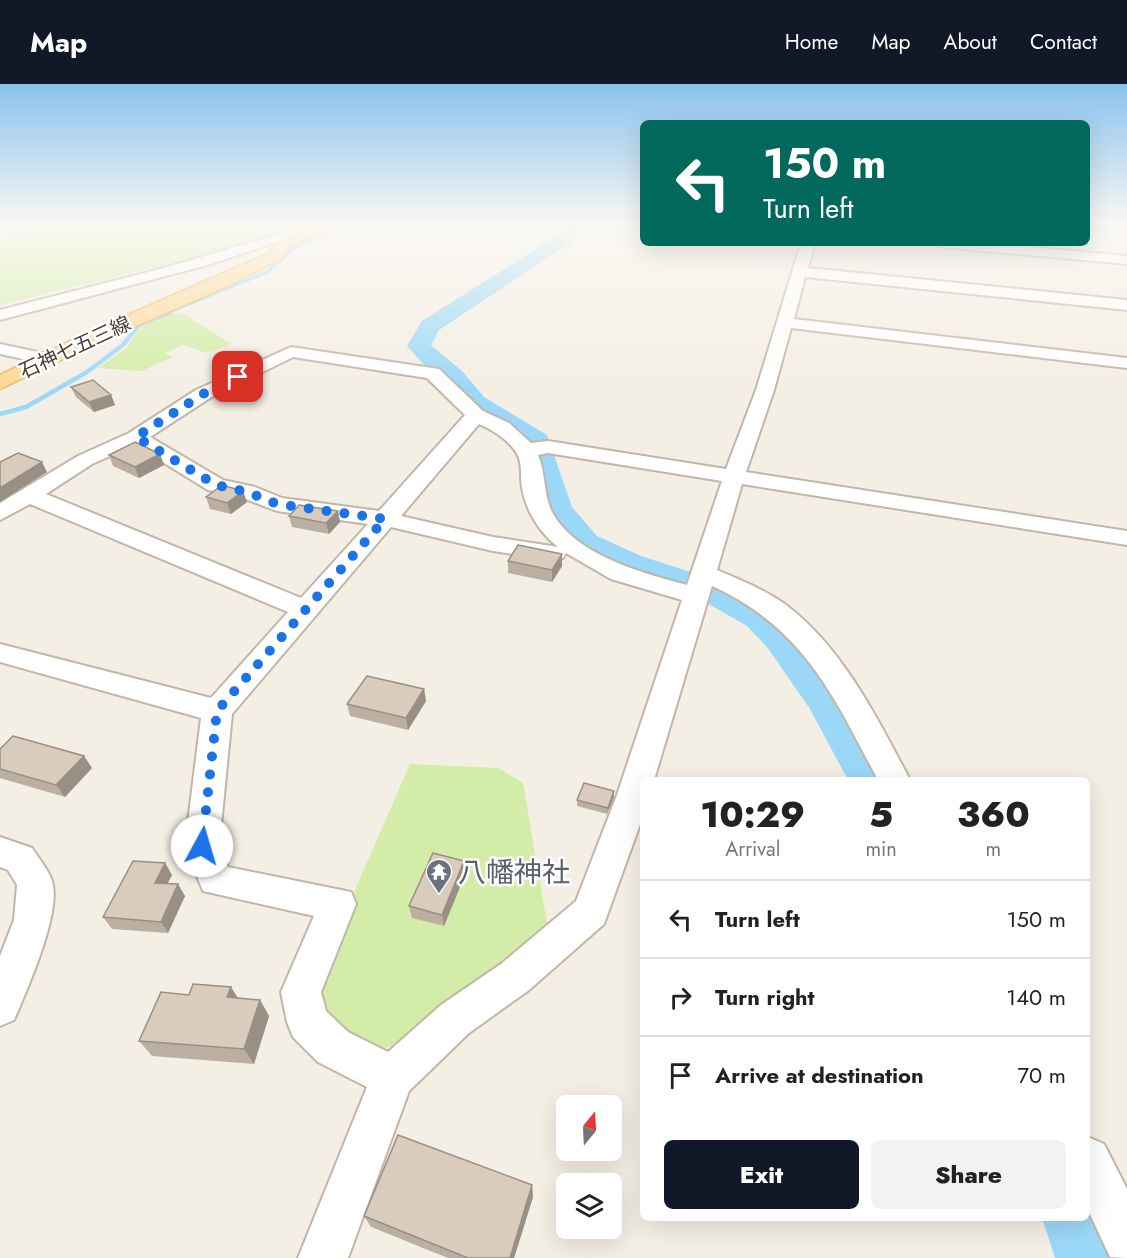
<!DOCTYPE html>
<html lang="en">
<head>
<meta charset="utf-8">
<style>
	body { margin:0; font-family:Jost,"Noto Sans JP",sans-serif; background:#f2f2f2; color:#222; height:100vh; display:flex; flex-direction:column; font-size:22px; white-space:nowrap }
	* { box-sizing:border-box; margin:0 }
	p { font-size:20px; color:#767676 }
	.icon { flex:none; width:33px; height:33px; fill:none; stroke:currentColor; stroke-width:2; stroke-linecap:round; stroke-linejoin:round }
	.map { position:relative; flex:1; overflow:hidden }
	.panel { position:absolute; left:640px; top:693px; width:450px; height:444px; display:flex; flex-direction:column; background:#fff; border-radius:9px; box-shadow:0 6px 24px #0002 }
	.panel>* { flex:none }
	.banner { position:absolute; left:640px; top:36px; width:450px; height:126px; border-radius:9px; box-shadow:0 6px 24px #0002; background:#00695c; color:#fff; overflow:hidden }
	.needle { width:39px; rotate:18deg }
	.controls { position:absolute; left:556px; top:1011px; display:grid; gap:12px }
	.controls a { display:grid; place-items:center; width:66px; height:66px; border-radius:9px; background:#fff; box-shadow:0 6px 24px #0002; font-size:30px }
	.pin { position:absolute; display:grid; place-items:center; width:51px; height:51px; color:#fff; margin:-26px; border-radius:12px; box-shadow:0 3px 9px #0006 }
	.me { position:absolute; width:66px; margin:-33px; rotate:6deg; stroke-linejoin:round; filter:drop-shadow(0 0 4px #0008) }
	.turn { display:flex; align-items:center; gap:21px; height:126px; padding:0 24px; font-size:27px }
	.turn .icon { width:78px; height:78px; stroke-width:2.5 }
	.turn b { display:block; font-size:42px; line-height:51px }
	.eta { display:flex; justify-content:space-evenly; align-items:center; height:102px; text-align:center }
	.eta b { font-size:36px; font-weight:800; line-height:42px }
	.button { display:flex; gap:12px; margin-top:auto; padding:12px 24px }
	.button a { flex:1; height:69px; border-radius:9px; background:#111827; color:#fff; font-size:24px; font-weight:800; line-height:69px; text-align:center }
	.button a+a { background:#f2f2f2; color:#222 }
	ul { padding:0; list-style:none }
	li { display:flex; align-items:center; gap:18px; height:78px; padding:0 24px; border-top:2px solid #e0e0e0 }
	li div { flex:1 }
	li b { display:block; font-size:22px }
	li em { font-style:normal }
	header { display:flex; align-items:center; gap:36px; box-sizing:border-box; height:84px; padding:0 30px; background:#111827; color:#fff }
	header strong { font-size:28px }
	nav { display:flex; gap:33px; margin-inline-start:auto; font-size:21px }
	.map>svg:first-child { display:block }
	.green { fill:#d3eda9 }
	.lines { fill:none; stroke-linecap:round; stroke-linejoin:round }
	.stream-far1 { stroke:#9bd8f8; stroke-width:3 }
	.stream { stroke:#9bd8f8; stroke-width:4.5 }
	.river { fill:#9bd8f8; fill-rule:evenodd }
	.minor-casing { stroke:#c1b6a7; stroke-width:4 }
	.major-casing { stroke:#f0b857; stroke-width:3 }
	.minor { fill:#fff; fill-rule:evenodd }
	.major { fill:#ffd993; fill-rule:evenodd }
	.wall { fill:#bbafa2 }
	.shaded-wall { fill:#998f84 }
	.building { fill:#daccbc; stroke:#998f84; stroke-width:1.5 }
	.route { stroke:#1a73e8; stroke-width:10; stroke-dasharray:0 18 }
	.labels { text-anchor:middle; stroke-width:5; stroke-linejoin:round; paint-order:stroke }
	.far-street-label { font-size:20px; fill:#483f34; stroke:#fff }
	.near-worship-label { font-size:28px; fill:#5b616d; stroke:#fff; text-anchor:start }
</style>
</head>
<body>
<header>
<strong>Map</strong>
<nav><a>Home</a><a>Map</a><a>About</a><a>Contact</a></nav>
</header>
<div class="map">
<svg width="1127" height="1174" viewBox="0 0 1127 1174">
	<rect width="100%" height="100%" fill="#f4efe5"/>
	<!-- green -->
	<path class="green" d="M78,139H317L261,157L0,221V156Z
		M180,228L232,260L207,269L183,261L165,269L173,273L141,287L98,284L126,264L140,244L154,236Z
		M410,680L498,684L523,699L549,851L403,957L380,966L329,942L315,897Z"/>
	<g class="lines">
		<!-- stream-far1 -->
		<path class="stream-far1" d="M342,142L355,139
			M167,229L267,188L297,162L323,148"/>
		<!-- stream -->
		<path class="stream" d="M0,330L26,323L87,288L123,261L139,241L171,228"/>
		<!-- river -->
		<path class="river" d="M566,139H583L573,157L439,246L431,261L463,288L484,313L547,351L572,423L597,452L641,472L722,498L773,526L793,545L856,629L892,696H848L810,625L767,563L747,542L698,514L617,486L573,466L541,425L524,361L466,323L445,298L426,283L407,262L422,237L560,150Z
			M1088,1106L1098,1111L1123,1174H1055L1042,1134H1088Z"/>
		<defs>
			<path id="minor" d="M317,139H334L211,180L0,236V226L160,185Z
				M801,159H815L808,184L1127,216V226L805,193L794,235L1127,274V284L791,244L774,306L746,388L1127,447V461L742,400L717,486C741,496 765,506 786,521C842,563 878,635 910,696H878C833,611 804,544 712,502L654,696H644V729L604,840L529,906L469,949L409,1007L348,1174H298L367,1003L318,978L293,953L287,938L281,908L314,832L203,807L185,762L201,634L0,578V560L211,614L288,528L30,420L0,436V419L78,372L129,349L196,306L291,263L439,285L483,327L509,339L531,359L548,357L726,385L756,306ZM293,273L427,294L465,331L379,427L282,414L255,403L223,396L150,353L210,314ZM479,340C493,346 507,355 516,368C523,378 520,392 522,404C526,427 540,449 558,463L493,453L401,432ZM135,361L208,406L240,413L277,427L368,440L301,514L46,410L92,380ZM548,369L722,397L687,501C643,489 576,472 552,428C543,410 546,389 538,371ZM391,443L493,467L554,476L563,474L566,469L611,495L682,516L617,711L576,817L501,880L441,921L388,968L348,948L326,927L321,908L356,820L351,808L228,783L219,762L232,630Z
				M935,159H985L1127,172V180L942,163Z
				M0,260L52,271L55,275L46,280L0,270Z
				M0,753L32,764C39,775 48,785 52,797C62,827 27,906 14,936L0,942V872L14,836L17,801L8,786L0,783Z
				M1088,1053L1104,1060L1127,1105V1174L1110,1173L1088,1126Z"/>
			<path id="major" d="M329,139H350L348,142L299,157L289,163L281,175L230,201L94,260L0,305V291L80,252L269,169C285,149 306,146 329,139Z"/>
		</defs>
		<!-- minor casing -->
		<use href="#minor" class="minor-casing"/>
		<!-- major casing -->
		<use href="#major" class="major-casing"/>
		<!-- minor -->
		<use href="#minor" class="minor"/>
		<!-- major -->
		<use href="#major" class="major"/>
	</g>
	<!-- wall -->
	<path class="wall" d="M71,303L111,311L115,321L94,328L76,313Z
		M109,371L164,381L139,394L113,382Z
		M206,413L247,418L231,430L210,425Z
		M338,427L340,438L329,450L292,443L289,432Z
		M562,470V482L552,498L508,489V477Z
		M424,605L426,617L408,646L350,632L347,620Z
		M0,665L84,672L92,684L65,713L0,694Z
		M614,707V713L607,730L577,722V716Z
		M165,779L172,791L167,800L185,812L168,849L112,845L103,833Z
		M466,788L444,842L412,834L409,822Z
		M238,914L260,916L269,932L254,980L152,972L139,957Z
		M532,1101L533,1113L514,1174H448L371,1143L364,1132Z"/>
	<!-- shaded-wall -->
	<path class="shaded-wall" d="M111,311L115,321L94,328L89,318Z
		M160,370L164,381L139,394L135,383Z
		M42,378L47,388L0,418V404Z
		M243,407L247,418L231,430L227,419Z
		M338,427L340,438L329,450L326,439Z
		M562,470V482L552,498V486Z
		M424,605L426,617L408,646L406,634Z
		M84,672L92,684L65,713L56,701Z
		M614,707V713L607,730L608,724Z
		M464,777L466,788L444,842L442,831Z
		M165,779L172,791L162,810L155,799Z
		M178,800L185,812L168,849L161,838Z
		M231,903L241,919L227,913Z
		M260,916L269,932L254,980L244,965Z
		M532,1101L533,1113L514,1174H510Z"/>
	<!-- building -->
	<path class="building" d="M93,296L111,311L89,318L71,303Z
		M135,358L160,370L135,383L109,371Z
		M18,369L42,378L0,404V378Z
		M222,401L243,407L227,419L206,413Z
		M299,421L338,427L326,439L289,432Z
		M518,461L562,470L552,486L508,477Z
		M367,592L424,605L406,634L347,620Z
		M13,652L84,672L56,701L0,685V665Z
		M584,699L614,707L608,724L577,716Z
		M433,769L464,777L442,831L409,822Z
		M133,777L165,779L155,799L178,800L161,838L103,833Z
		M193,900L231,903L227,913L260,916L244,965L139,957L161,908L189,911Z
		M398,1051L532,1101L510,1174H468L364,1132Z"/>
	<!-- sky -->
	<linearGradient id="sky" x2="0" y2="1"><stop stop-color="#89c2ee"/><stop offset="0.46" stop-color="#faf8f3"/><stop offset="1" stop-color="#faf8f3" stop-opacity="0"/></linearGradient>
	<rect width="1127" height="303" fill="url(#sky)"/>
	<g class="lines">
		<!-- route -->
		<path class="route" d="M202,762L217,627L385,435L277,420L247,408L216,401L136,353L203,310L238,293"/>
	</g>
	<!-- icons -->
	<defs>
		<symbol id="temple-pin" viewBox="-11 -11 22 30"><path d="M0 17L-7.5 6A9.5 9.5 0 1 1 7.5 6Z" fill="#6b7280" stroke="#fff"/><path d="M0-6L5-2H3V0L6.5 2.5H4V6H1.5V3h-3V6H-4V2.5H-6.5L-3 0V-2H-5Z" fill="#fff"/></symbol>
	</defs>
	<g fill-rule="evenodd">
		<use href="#temple-pin" x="424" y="773" width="30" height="40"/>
	</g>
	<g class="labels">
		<!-- far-street labels -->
		<g class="far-street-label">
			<text transform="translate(75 263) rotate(-25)" y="7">石神七五三線</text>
		</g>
		<!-- near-worship labels -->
		<g class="near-worship-label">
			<text x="458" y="798">八幡神社</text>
		</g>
	</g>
</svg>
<div class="controls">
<a><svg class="needle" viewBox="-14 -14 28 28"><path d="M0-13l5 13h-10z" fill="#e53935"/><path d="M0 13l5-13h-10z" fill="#767676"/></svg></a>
<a><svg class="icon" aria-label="layers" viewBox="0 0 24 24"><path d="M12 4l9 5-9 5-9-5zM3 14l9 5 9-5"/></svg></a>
</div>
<div class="pin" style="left:238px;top:293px;background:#d93025"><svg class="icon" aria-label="arrive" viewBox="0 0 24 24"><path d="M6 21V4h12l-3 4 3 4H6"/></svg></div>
<svg class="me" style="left:202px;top:762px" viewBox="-20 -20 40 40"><circle r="19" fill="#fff"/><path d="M0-13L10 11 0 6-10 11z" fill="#1a73e8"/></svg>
<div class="banner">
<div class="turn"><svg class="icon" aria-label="left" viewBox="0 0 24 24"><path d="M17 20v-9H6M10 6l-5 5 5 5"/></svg><div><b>150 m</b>Turn left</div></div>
</div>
<section class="panel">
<div class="eta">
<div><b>10:29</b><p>Arrival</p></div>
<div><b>5</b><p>min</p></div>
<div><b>360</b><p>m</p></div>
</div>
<ul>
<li><svg class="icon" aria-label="left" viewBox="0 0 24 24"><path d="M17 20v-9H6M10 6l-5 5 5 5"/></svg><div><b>Turn left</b></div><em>150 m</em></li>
<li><svg class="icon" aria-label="right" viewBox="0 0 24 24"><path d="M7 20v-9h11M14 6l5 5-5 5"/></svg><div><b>Turn right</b></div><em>140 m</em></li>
<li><svg class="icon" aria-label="arrive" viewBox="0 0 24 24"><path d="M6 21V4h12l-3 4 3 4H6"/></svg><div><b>Arrive at destination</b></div><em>70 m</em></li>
</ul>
<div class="button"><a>Exit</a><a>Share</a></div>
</section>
</div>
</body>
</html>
